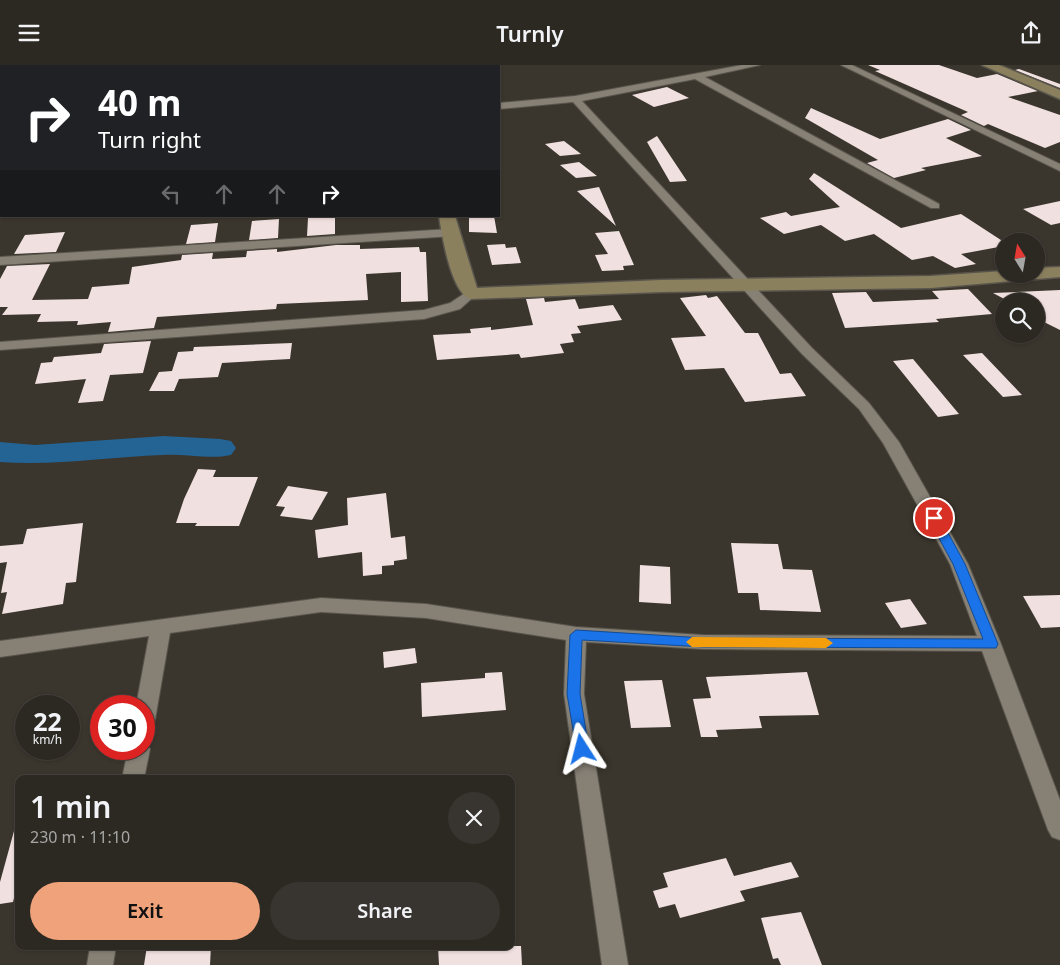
<!DOCTYPE html>
<html lang="en">
<head>
<meta charset="utf-8">
<style>
	body { margin:0; font-family:"Noto Sans",sans-serif; background:#38342f; color:#f1f3f6; height:100vh; display:flex; flex-direction:column; font-size:19px; white-space:nowrap }
	* { box-sizing:border-box; margin:0 }
	p { font-size:16px; color:#a6a6a5 }
	.icon { flex:none; width:28px; height:28px; fill:none; stroke:currentColor; stroke-width:2; stroke-linecap:round; stroke-linejoin:round }
	.map { position:relative; flex:1; overflow:hidden }
	.panel { position:absolute; left:15px; top:710px; width:500px; height:175px; display:flex; flex-direction:column; background:#2c2822; border-radius:10px; box-shadow:0 1px 4px #0004,0 0 0 1px #484440 }
	.panel>* { flex:none }
	.top-card { position:absolute; left:0px; top:0px; width:500px; height:152px; box-shadow:0 1px 4px #0004,0 0 0 1px #484440; background:#202124; color:#fff; overflow:hidden }
	.needle { width:32px; rotate:349deg }
	.controls { position:absolute; left:995px; top:168px; display:grid; gap:10px }
	.controls a { display:grid; place-items:center; width:50px; height:50px; border-radius:50%; background:#2c2822; box-shadow:0 1px 4px #0004,0 0 0 1px #484440; font-size:25px }
	.speed { position:absolute; left:15px; top:630px; display:flex; gap:10px; font-size:25px; font-weight:700; text-align:center }
	.speed>* { display:grid; place-content:center; width:65px; height:65px; border-radius:50%; background:#2c2822; box-shadow:0 1px 4px #0004,0 0 0 1px #484440; line-height:1 }
	.speed small { font-size:12px; font-weight:400 }
	.speed .limit { border:8px solid #d22; background:#fff; color:#111 }
	.pin { position:absolute; display:grid; place-items:center; width:42px; height:42px; color:#fff; margin:-21px; border:2px solid #fff; border-radius:50%; box-shadow:0 1px 5px #0007 }
	.me { position:absolute; width:55px; margin:-28px; rotate:351deg; stroke-linejoin:round; filter:drop-shadow(0 0 4px #0008) }
	.turn { display:flex; align-items:center; gap:18px; height:105px; padding:0 15px; font-size:22px }
	.turn .icon { width:65px; height:65px; stroke-width:2.5 }
	.turn b { display:block; font-size:35px; line-height:42px }
	.lanes { display:flex; align-items:center; height:48px; padding:0 15px; background:#0003; justify-content:center; gap:25px; direction:ltr }
	.lanes .off { opacity:.35 }
	.round { display:grid; place-items:center; flex:none; width:52px; height:52px; border-radius:26px; background:#38342f }
	.summary { display:flex; align-items:center; justify-content:space-between; height:85px; padding:0 15px }
	h1 { font-size:30px; font-weight:600; line-height:38px }
	.action { display:flex; gap:10px; margin-top:auto; padding:10px 15px }
	.action a { flex:1; height:58px; border-radius:30px; background:#f0a27a; color:#111; font-size:20px; font-weight:600; line-height:58px; text-align:center }
	.action a+a { background:#38342f; color:#f1f3f6 }
	header { display:flex; justify-content:space-between; align-items:center; height:65px; padding:0 15px; background:#2c2822; font-size:22px; font-weight:600 }
	.map>svg:first-child { display:block }
	.lines { fill:none; stroke-linecap:round; stroke-linejoin:round }
	.river { fill:#246495; fill-rule:evenodd }
	.building { fill:#f0e0df }
	.street-casing { stroke:#58544c; stroke-width:2 }
	.secondary-casing { stroke:#58544c; stroke-width:3 }
	.street { fill:#868075; fill-rule:evenodd }
	.secondary { fill:#8b805e; fill-rule:evenodd }
	.route { fill:#1a73e8; stroke:#114b97 }
	.slow { fill:#f59e0b }
</style>
</head>
<body>
<header><svg class="icon" aria-label="menu" viewBox="0 0 24 24"><path d="M4 6h16M4 12h16M4 18h16"/></svg>Turnly<svg class="icon" aria-label="share" viewBox="0 0 24 24"><path d="M12 15V3M7 8l5-5 5 5M5 13v7h14v-7"/></svg></header>
<div class="map">
<svg width="1060" height="900" viewBox="0 0 1060 900">
	<rect width="100%" height="100%" fill="#3b362d"/>
	<g class="lines">
		<!-- river -->
		<path class="river" d="M164,371L220,374L231,376L236,383L231,390C208,395 185,388 162,390C108,392 54,401 0,397V377L35,380Z"/>
	</g>
	<!-- building -->
	<path class="building" d="M868,0H939L977,13L997,9L1038,26L1008,32L1060,50V77L1045,83L988,59L984,61L961,50L968,47L875,6L880,5Z
		M1019,4L1060,19V23L1015,5Z
		M667,22L689,33L654,42L632,30Z
		M811,43L880,74L948,54L971,65L946,73L982,91L921,103L926,105L894,113L867,98L878,95L805,53Z
		M657,71L687,116L670,117L647,77Z
		M564,76L581,89L560,91L545,79Z
		M579,97L597,111L576,113L560,100Z
		M814,108L901,163L961,149L1004,177V181L961,189L976,199L955,203L933,191L912,195L874,169L845,176L821,160L784,169L760,153L786,147L791,151L840,142L809,114Z
		M599,122L616,161L577,126Z
		M1060,136V158L1051,160L1023,144Z
		M469,151H494L497,168L469,167Z
		M335,152V169L307,171L308,153Z
		M279,154L278,173L249,175L252,156Z
		M218,158L215,177L186,179L191,160Z
		M619,166L634,200L623,201L624,205L602,206L595,190L608,189L595,168Z
		M65,167L56,187L14,189L25,170Z
		M505,179L506,183L516,182L521,198L492,200L487,180Z
		M336,180H360V184L419,182L420,187H426L428,236L401,237V207L366,209L368,235L277,239L276,244L157,252L154,263L108,267L111,257L77,260L78,256L37,257L41,249L2,250L8,242H0V214L7,201L50,199L32,235L88,234L92,222L129,219L132,202L181,195L182,190L213,188L212,194L246,192L247,186L277,184V187Z
		M968,224L992,249L936,254L939,257L845,263L832,228L866,227L873,237L939,234L932,226Z
		M1060,225V265L1046,258L1036,259V236H1008L993,228Z
		M706,230L708,233L717,231L745,268H758L780,309L791,308L806,331L745,337L724,303L685,305L671,273L706,271L680,233Z
		M544,233L545,237L575,234L579,244L613,240L622,255L577,261L581,268L571,269L574,277L560,279L564,288L521,293L519,289L437,295L433,270L471,268L470,264L491,262V265L533,260L526,234Z
		M151,276L143,308L110,310L103,336L78,338L86,314L35,319L41,298L52,297L54,292L101,288L104,279Z
		M292,278L290,294L222,298L218,312L179,314L174,326H149L159,307L172,306L178,287L193,286L194,282Z
		M982,288L1022,330L1003,332L963,290Z
		M913,294L959,349L938,352L893,296Z
		M198,404L216,405L213,412H258L239,461H195L197,458H176L184,434Z
		M288,421L328,427L312,455L280,451L285,442L276,441Z
		M386,428L391,473L405,471L407,494L394,496V500L382,501V509L363,511L362,487L318,493L315,465L348,460L347,433Z
		M83,458L76,517L66,518L63,539L2,549L7,527L1,528L7,497L0,498V481L23,479L27,464Z
		M731,478L778,479L783,504L812,505L821,547L760,545L758,528H738Z
		M640,500L670,502L671,539L639,537Z
		M1060,530V562L1041,563L1023,531Z
		M910,534L927,559L901,563L885,538Z
		M415,583L417,598L384,603L383,587Z
		M502,607L506,645L422,652L421,618L485,613V608Z
		M807,607L819,650L759,651L762,663L716,665L718,672H701L693,634L711,633L706,612Z
		M662,615L671,662L631,663L624,616Z
		M14,766L19,767V829H15L13,837L0,839V817Z
		M726,793L734,811L791,797L799,812L740,826L745,836L680,853L675,839L659,843L653,826L668,822L663,808Z
		M801,847L822,900H781L778,893L773,894L761,853Z
		M147,881H211L210,900H144Z
		M438,881H521L522,900H439Z"/>
	<g class="lines">
		<defs>
			<path id="street" d="M742,0H760L705,12L939,139V143H931L695,14L582,36L812,283L869,338L899,377L968,499L1001,579L1060,735V775L1052,772L1048,765L982,586L703,584L586,577L584,629L628,900H602L564,629L566,575L426,553L321,547L170,568L155,655L152,661L144,664V641H136L149,571L0,592V576L321,533L426,539L576,562L703,570L977,571L950,499L883,378L859,344L802,289L573,37L499,44V38L575,31Z
				M841,0H852L1060,99V106Z
				M450,164L456,168L454,171L0,200V192Z
				M471,224L478,228L460,244L424,254L0,285V277L424,245L450,238Z
				M144,677L150,684L144,714H122L128,684H144Z
				M90,881H116L113,900H87Z"/>
			<path id="secondary" d="M428,0H440V1H428Z
				M982,0H999L1060,25V34Z
				M439,151H455L477,223L661,215L931,211L1004,206V209H1036V203L1060,202V212L931,223L661,227L471,234C451,229 442,170 439,151Z"/>
		</defs>
		<!-- street casing -->
		<use href="#street" class="street-casing"/>
		<!-- secondary casing -->
		<use href="#secondary" class="secondary-casing"/>
		<!-- street -->
		<use href="#street" class="street"/>
		<!-- secondary -->
		<use href="#secondary" class="secondary"/>
	</g>
	<!-- route -->
	<path class="route" d="M934,449L940,453L965,499L998,579L996,583L704,582L582,575L580,629L589,684L587,688H577L567,629L570,570L576,565L704,573L983,574L953,499L928,453Z"/>
	<!-- slow -->
	<path class="slow" d="M692,572L826,573L833,578L826,583L692,582L686,577Z"/>
</svg>
<div class="controls">
<a><svg class="needle" viewBox="-14 -14 28 28"><path d="M0-13l5 13h-10z" fill="#e53935"/><path d="M0 13l5-13h-10z" fill="#a6a6a5"/></svg></a>
<a><svg class="icon" aria-label="search" viewBox="0 0 24 24"><circle cx="10" cy="10" r="6"/><path d="M15 15l6 6"/></svg></a>
</div>
<div class="speed"><div>22<small>km/h</small></div><div class="limit">30</div></div>
<div class="pin" style="left:934px;top:453px;background:#d93025"><svg class="icon" aria-label="arrive" viewBox="0 0 24 24"><path d="M6 21V4h12l-3 4 3 4H6"/></svg></div>
<svg class="me" style="left:582px;top:684px" viewBox="-20 -20 40 40"><path d="M0-17L14 15 0 8-14 15z" fill="#1a73e8" stroke="#fff" stroke-width="4"/></svg>
<div class="top-card">
<div class="turn"><svg class="icon" aria-label="right" viewBox="0 0 24 24"><path d="M7 20v-9h11M14 6l5 5-5 5"/></svg><div><b>40 m</b>Turn right</div></div>
<div class="lanes"><svg class="icon off" aria-label="left" viewBox="0 0 24 24"><path d="M17 20v-9H6M10 6l-5 5 5 5"/></svg><svg class="icon off" aria-label="ahead" viewBox="0 0 24 24"><path d="M12 20V5M6 11l6-6 6 6"/></svg><svg class="icon off" aria-label="ahead" viewBox="0 0 24 24"><path d="M12 20V5M6 11l6-6 6 6"/></svg><svg class="icon" aria-label="right" viewBox="0 0 24 24"><path d="M7 20v-9h11M14 6l5 5-5 5"/></svg></div>
</div>
<section class="panel">
<div class="summary"><div><h1>1 min</h1><p>230 m · 11:10</p></div><a class="round"><svg class="icon" aria-label="close" viewBox="0 0 24 24"><path d="M6 6l12 12M18 6L6 18"/></svg></a></div>
<div class="action"><a>Exit</a><a>Share</a></div>
</section>
</div>
</body>
</html>
